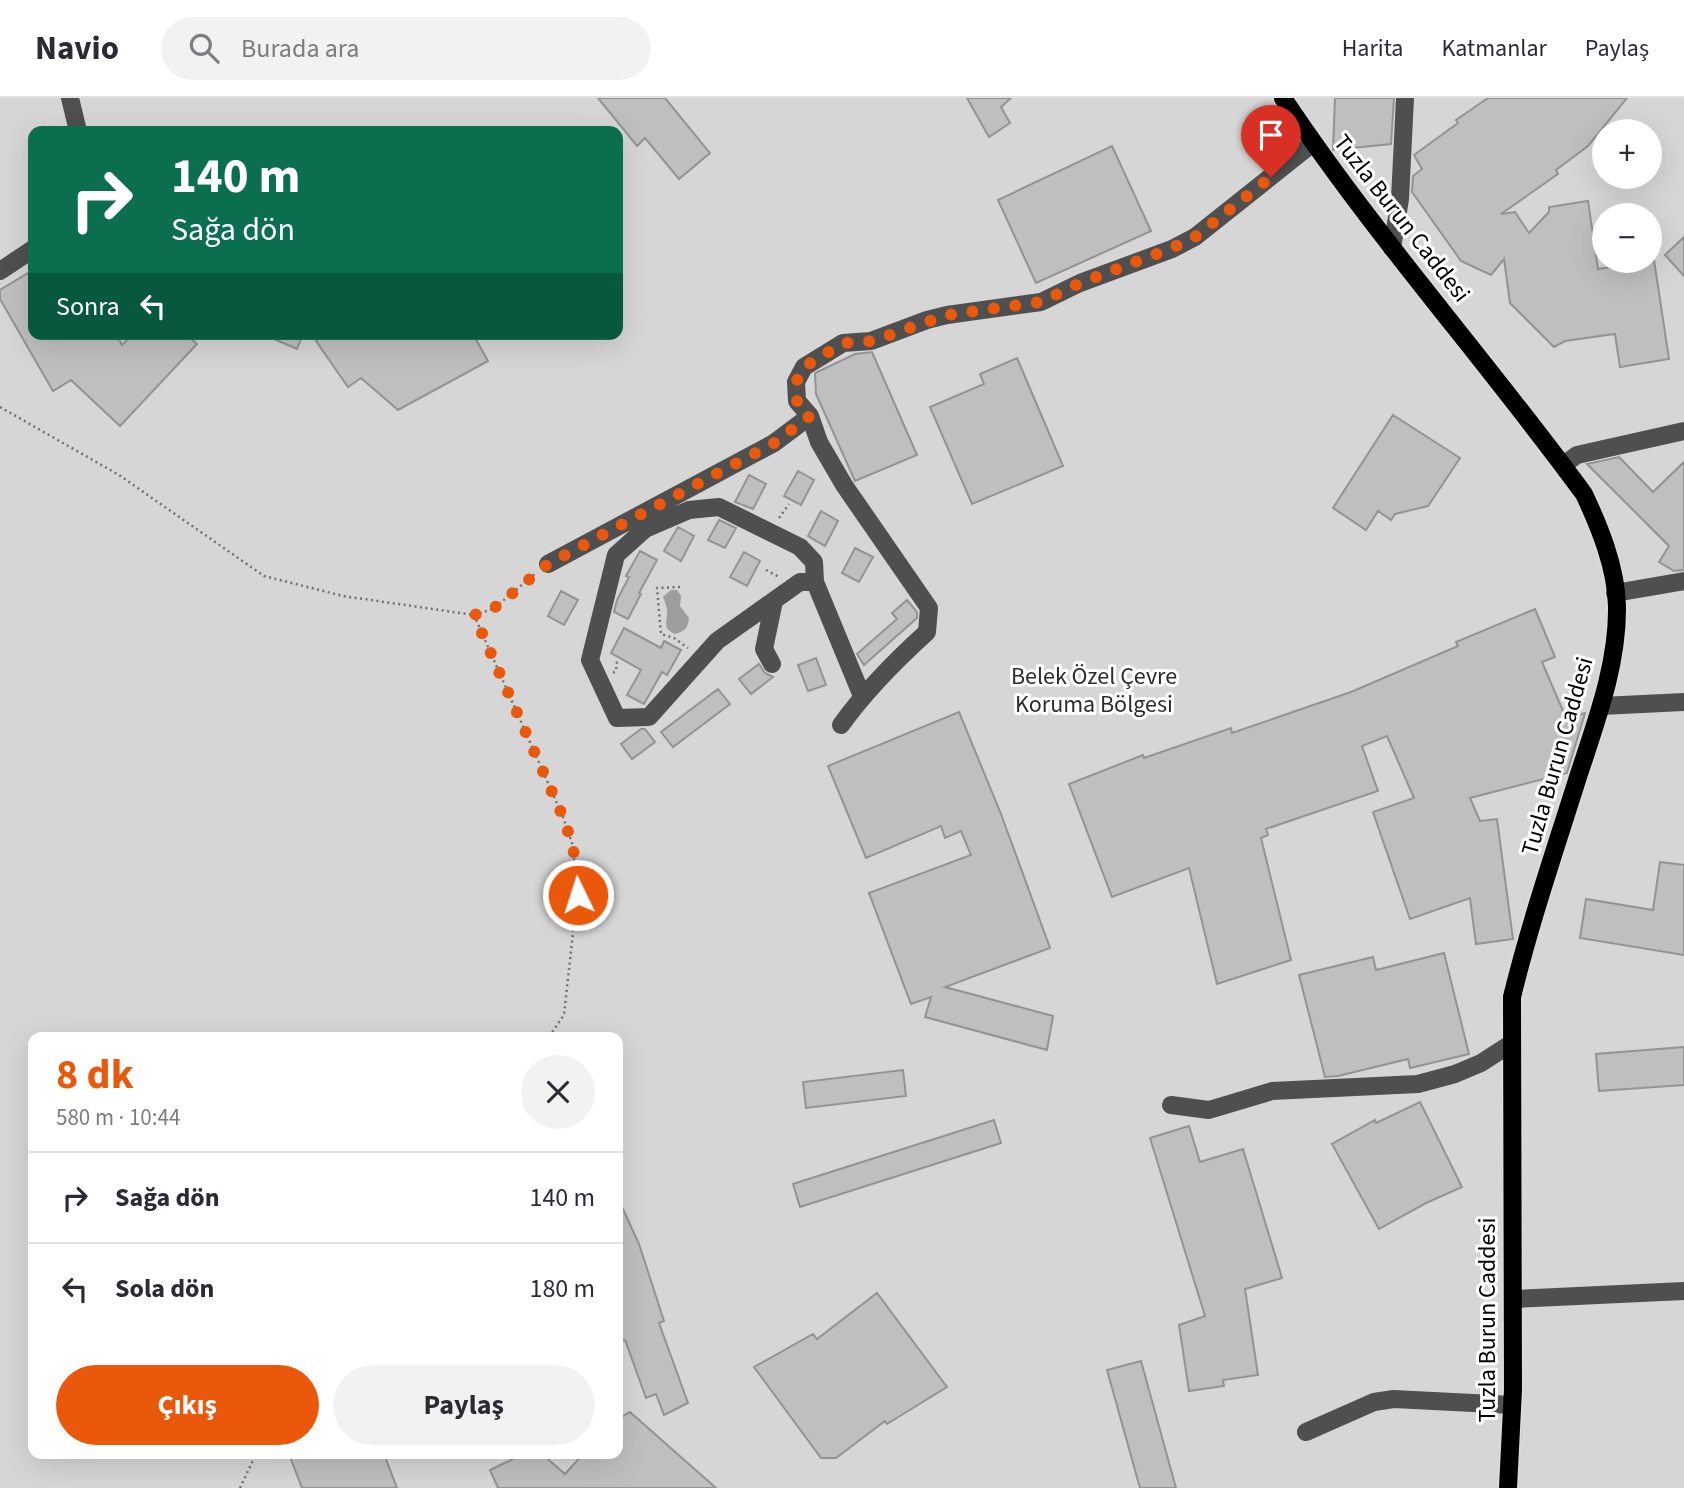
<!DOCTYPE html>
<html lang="tr">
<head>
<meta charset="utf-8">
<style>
	body { margin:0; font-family:"Source Sans 3",sans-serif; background:#f2f2f3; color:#2b2b33; height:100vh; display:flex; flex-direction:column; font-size:26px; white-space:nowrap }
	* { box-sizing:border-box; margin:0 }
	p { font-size:23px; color:#7c7c81 }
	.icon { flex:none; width:38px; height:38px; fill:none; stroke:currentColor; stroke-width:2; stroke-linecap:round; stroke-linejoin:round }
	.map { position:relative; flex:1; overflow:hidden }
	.sheet { position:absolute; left:28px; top:934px; width:595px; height:427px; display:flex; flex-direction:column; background:#fff; border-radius:14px; box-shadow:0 7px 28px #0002 }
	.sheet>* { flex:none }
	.hud { position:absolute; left:28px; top:28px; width:595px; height:214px; border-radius:14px; box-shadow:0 7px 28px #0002; background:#0b6e4f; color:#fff; overflow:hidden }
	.tools { position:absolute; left:1592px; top:21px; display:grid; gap:14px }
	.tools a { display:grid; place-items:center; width:70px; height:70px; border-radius:50%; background:#fff; box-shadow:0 7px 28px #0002; font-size:35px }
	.pin { position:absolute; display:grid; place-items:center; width:60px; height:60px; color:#fff; margin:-72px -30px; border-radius:50% 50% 50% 0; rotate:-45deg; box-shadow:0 0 7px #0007 }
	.pin .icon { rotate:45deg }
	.me { position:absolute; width:77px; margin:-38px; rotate:356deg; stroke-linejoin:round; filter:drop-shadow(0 0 5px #0008) }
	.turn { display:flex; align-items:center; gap:24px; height:147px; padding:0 28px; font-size:32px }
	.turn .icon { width:91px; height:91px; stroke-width:2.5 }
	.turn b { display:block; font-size:49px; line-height:60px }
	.then { display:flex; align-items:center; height:66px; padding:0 28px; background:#0003; gap:14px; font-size:26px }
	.round { display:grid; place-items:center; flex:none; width:74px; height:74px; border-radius:37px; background:#f2f2f3 }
	.summary { display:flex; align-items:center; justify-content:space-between; height:119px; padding:0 28px }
	h1 { font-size:42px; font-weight:700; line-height:52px; color:#ea580c }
	.action { display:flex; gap:14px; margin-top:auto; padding:14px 28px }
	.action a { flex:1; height:80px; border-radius:42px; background:#ea580c; color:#fff; font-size:28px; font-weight:700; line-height:80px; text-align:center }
	.action a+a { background:#f2f2f3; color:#2b2b33 }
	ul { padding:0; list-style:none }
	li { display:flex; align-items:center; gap:21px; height:91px; padding:0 28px; border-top:2px solid #e1e1e2 }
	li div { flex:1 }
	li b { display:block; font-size:26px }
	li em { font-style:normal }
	header { display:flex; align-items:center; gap:42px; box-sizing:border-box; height:98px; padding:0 35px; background:#fff; border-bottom:2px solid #e1e1e2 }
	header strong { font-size:33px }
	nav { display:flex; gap:38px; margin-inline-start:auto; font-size:24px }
	.search { width:490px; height:63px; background:#f2f2f3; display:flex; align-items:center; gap:18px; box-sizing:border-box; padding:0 24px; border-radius:38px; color:#7c7c81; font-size:26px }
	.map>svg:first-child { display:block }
	.green { fill:#d6d6d6; fill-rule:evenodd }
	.water { fill:#9d9d9d }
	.building { fill:#bfbfbf; stroke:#939393; stroke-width:2 }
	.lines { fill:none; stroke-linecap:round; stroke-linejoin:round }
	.major-casing { stroke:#dbdbdb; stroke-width:21 }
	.path { stroke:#717171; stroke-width:2.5; stroke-dasharray:2 3.5; stroke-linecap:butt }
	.minor { stroke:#4f4f4f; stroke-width:18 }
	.major { stroke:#000; stroke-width:18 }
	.route { stroke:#ea580c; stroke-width:12; stroke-dasharray:0 21.6 }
	.labels { text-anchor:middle; stroke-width:6; stroke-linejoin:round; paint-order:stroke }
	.street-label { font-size:24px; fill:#000; stroke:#fff }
	.park-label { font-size:24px; fill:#2d2d2d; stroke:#fff }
</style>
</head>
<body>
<header>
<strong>Navio</strong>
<div class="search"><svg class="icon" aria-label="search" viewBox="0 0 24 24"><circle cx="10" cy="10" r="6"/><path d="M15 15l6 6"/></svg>Burada ara</div>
<nav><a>Harita</a><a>Katmanlar</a><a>Paylaş</a></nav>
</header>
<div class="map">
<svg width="1684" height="1390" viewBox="0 0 1684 1390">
	<rect width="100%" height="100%" fill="#fff"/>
	<!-- green -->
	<path class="green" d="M0,0H1684V1390H0ZM33,33H618V236H33ZM1605,33H1650V79H1605ZM1605,117H1650V163H1605ZM33,940H618V1356H33Z"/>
	<!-- water -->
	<path class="water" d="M671,492H677L681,498L680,508L689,520C688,530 685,533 675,536C664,531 666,527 667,517C668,511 665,504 663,499Z"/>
	<!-- building -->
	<path class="building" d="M598,0H665L710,55L679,81L645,40L637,48Z
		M967,0H1011L1001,9L1010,25L989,39Z
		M1335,0H1394L1391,46L1333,52Z
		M1488,0H1627L1588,48L1556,72L1558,76L1501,116L1515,114L1529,135L1549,114V109L1588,103L1598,171L1654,162L1669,261L1620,269L1615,236L1565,243L1554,249L1510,205L1504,161L1491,177L1461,163L1412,94L1413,78L1422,71L1414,57L1458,25L1456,22Z
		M1112,48L1151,133L1036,185L998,102Z
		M1684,139V178L1665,157Z
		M33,172V236H116L122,247L133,236H186L197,246L120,328L71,282L53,293L0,201V192Z
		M262,236H303L297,251Z
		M326,236H473L488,263L398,312L361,280L348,289L316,243Z
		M872,254L917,357L855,383L816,296L815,275L855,256Z
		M1017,260L1063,368L972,406L930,309L984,286L980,276Z
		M1393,317L1460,360L1428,408L1395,416L1391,422L1378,413L1366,432L1333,410Z
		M1619,359L1653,394L1684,364V472L1674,473L1659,464L1669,448L1587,366Z
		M798,373L814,382L801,407L784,398Z
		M749,377L766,386L753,411L735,404Z
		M821,413L838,423L825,448L808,438Z
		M719,422L736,430L725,450L708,442Z
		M678,429L694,438L681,463L664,453Z
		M855,450L873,459L859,484L842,475Z
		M640,453L657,462L639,495L641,496L628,521L614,514L617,502L629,479L626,478Z
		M744,454L760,463L747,488L730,479Z
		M561,493L578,502L564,527L548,518Z
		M907,502L917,514V520L864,567L857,556L897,521L892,515Z
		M1535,511L1555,559L1542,564L1566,620L1585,615L1567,675L1470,700L1480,723L1497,721L1513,841L1476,846L1470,800L1410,821L1373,714L1414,700L1387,638L1362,648L1378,693L1266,731L1268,737L1261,740L1291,862L1217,886L1189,770L1112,799L1069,686L1143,657L1144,660L1231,630L1232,635L1351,594L1458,548L1456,544Z
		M624,530L661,550L664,543L681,552L667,577L662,574L644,606L627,597L641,572L611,555Z
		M816,560L826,587L808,593L798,567Z
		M759,566L765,575L773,579L751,596L739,581Z
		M718,591L730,606L673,649L661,634Z
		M959,614L1001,716L1050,850L945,889L1053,918L1047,952L925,919L931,899L911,906L869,795L971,757L961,733L945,740L941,728L866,760L828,668Z
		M641,631H645L655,644L632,661L621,646Z
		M1660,764L1684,767V857L1580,840L1586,801L1653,812Z
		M1444,855L1469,956L1410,970L1408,961L1338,978L1325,979L1299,877L1373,859L1376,872Z
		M1684,949V987L1599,993L1596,956Z
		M903,972L906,998L806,1010L803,984Z
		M1420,1004L1462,1089L1426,1105L1379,1131L1332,1046L1375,1022L1376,1025Z
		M994,1022L1001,1045L800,1109L793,1086Z
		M1189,1028L1200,1064L1243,1051L1282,1180L1245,1191L1258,1277L1223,1282L1224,1288L1189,1293L1179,1227L1205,1218L1150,1040Z
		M618,1100L639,1146L664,1223L659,1225L688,1305L664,1317L656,1296L646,1300L625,1242L618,1244Z
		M877,1195L947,1289L887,1326L885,1323L836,1360H821L754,1269L813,1236L817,1241Z
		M1141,1263L1176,1390H1140L1107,1272Z
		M630,1314L716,1390H498L490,1372L517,1359L542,1356L565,1376L583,1356H618V1321Z
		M289,1356H384L397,1390H302Z"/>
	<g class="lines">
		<defs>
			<path id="major" d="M1283,0C1375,138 1486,262 1584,396C1600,430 1616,469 1617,508C1618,566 1596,624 1578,679C1555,752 1530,825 1512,899L1513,1291L1508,1390"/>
		</defs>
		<!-- major casing -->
		<use href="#major" class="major-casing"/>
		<!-- path -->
		<path class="path" d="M0,309L119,377L264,478L343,498L474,517L493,511L535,476
			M779,420L789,406
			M766,472L779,479
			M680,489L657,490L661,536L674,540L688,550
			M474,517L563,719L573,748L577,798L564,917L548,940
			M613,575L616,573L617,563
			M240,1390L256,1356"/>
		<!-- minor -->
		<path class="minor" d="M70,0L78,33
			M1392,150L1400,101L1405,0
			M0,173L33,151
			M1563,367L1577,357L1684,333
			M548,466L774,345L810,318
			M815,484H800L717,543L649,619L617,620L590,562L616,457L645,431L689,412L719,409L800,449L814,464L815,484L862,598
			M1615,495L1684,483
			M772,566L764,551L774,503
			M1601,608L1684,604
			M841,627C866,592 895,563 927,534L929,510L844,387L819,344L810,318L797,303L796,284L804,269L843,245L871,243L927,222L947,217L1041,204L1080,185L1172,151L1195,139L1313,45
			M1171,1007L1209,1012L1272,993L1418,986L1455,976L1481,965L1512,945
			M1513,1201L1684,1193
			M1306,1334L1374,1304L1394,1301L1512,1307"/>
		<!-- major -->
		<use href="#major" class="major"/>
	</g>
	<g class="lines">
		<!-- route -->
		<path class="route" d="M578,797L573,748L563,719L474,517L493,511L548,466L774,345L810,318L797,303L796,284L804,269L843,245L872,243L947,217L1041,204L1080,185L1172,150L1195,139L1271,79"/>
	</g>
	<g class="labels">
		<!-- street labels -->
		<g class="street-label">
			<text transform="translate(1402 120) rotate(52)" y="8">Tuzla Burun Caddesi</text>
			<text transform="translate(1557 658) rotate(-74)" y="8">Tuzla Burun Caddesi</text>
			<text transform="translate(1487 1222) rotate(-90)" y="8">Tuzla Burun Caddesi</text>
		</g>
		<!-- park labels -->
		<g class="park-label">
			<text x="1094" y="586">Belek Özel Çevre<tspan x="1094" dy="28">Koruma Bölgesi</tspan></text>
		</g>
	</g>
</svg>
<div class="tools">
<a>+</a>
<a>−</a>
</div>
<div class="pin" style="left:1271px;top:79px;background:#d93025"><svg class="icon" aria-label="arrive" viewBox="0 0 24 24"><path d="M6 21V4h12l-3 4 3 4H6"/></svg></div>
<svg class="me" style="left:578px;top:797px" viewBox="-20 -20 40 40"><circle r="17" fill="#ea580c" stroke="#fff" stroke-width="3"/><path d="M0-11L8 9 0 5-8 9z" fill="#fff"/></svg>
<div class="hud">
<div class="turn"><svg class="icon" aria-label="right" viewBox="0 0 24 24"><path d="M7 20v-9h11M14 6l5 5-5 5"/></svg><div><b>140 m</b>Sağa dön</div></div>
<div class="then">Sonra<svg class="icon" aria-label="left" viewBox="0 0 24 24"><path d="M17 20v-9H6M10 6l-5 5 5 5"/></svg></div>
</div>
<section class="sheet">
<div class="summary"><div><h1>8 dk</h1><p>580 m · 10:44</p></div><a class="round"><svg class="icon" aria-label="close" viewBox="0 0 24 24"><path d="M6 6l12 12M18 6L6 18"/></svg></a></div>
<ul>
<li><svg class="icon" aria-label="right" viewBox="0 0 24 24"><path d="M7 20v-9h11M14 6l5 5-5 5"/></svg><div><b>Sağa dön</b></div><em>140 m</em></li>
<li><svg class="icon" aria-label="left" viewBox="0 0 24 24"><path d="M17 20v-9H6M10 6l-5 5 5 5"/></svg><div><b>Sola dön</b></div><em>180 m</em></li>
</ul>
<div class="action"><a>Çıkış</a><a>Paylaş</a></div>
</section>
</div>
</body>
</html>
